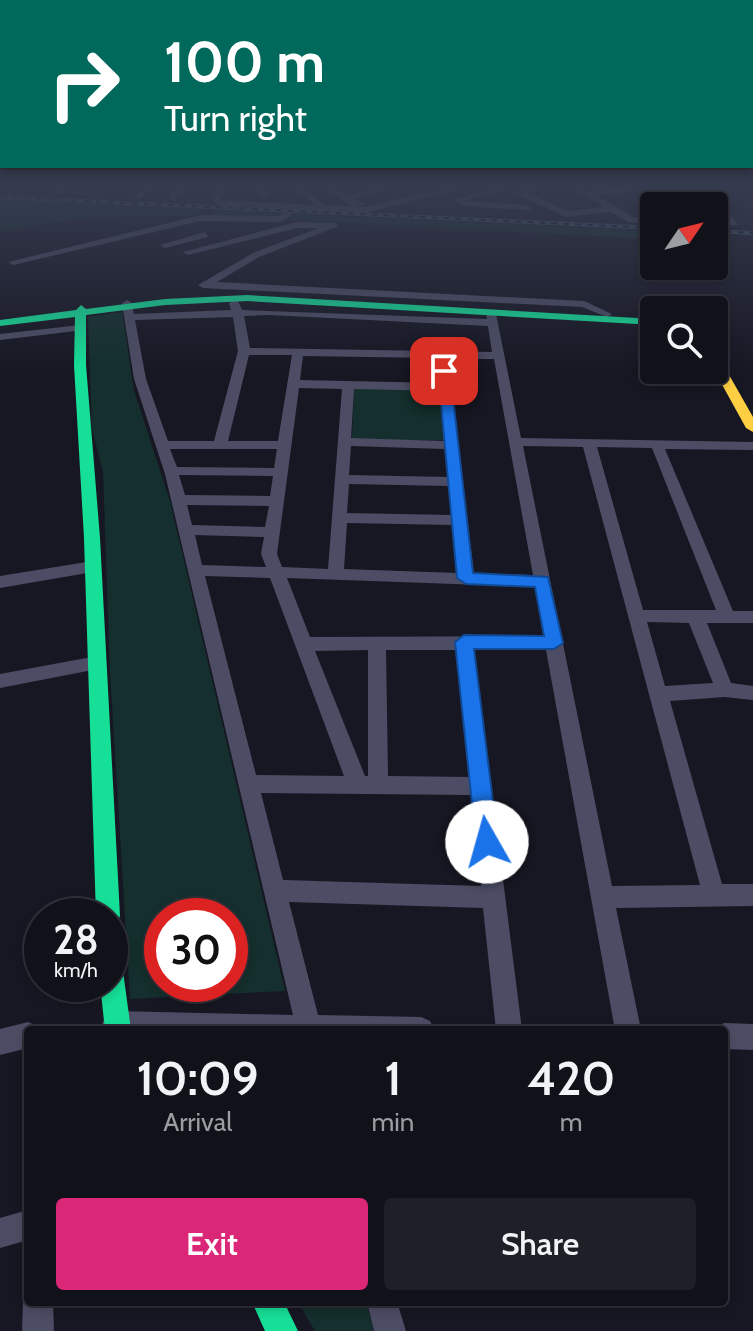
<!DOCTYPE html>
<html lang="en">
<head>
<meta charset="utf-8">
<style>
	body { margin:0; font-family:Cabin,sans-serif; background:#1e1f27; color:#f1f3f6; height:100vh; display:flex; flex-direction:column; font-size:30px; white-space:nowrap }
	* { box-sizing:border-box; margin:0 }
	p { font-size:26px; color:#9c9da2 }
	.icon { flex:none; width:44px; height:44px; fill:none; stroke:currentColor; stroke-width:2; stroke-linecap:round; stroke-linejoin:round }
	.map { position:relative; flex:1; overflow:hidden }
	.details { position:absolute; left:24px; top:1026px; width:704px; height:280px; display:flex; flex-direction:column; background:#11111a; border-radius:8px; box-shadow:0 4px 12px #0003,0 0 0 2px #303139 }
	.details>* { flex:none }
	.guide { position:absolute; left:0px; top:0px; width:754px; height:168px; box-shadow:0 4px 12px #0003,0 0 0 2px #303139; background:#00695c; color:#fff; overflow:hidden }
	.needle { width:52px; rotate:55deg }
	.buttons { position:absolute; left:640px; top:192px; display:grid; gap:16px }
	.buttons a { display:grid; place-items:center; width:88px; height:88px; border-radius:8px; background:#11111a; box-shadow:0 4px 12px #0003,0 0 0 2px #303139; font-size:40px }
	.speed { position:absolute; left:24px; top:898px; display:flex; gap:16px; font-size:40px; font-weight:700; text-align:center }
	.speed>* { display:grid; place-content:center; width:104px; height:104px; border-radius:50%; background:#11111a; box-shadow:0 4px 12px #0003,0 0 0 2px #303139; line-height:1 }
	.speed small { font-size:20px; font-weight:400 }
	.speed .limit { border:12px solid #d22; background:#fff; color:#111 }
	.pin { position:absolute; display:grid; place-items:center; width:68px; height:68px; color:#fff; margin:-34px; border-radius:16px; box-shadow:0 4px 12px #0006 }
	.me { position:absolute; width:88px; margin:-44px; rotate:353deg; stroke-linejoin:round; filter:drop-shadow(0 0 6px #0008) }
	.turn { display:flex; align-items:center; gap:28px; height:168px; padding:0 32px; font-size:36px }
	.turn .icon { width:104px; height:104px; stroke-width:2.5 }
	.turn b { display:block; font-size:56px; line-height:68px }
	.eta { display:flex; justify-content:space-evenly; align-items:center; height:136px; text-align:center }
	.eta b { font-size:48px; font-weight:600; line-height:56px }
	.primary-button { display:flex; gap:16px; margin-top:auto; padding:16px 32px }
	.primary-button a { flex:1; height:92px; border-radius:8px; background:#db2777; color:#fff; font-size:32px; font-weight:600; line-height:92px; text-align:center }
	.primary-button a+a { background:#1e1f27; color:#f1f3f6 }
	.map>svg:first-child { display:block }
	.green { fill:#142f2d; fill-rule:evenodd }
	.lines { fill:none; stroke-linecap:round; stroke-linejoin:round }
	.stream { stroke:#0c2645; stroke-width:2 }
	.street { fill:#4c4d64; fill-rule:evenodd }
	.fast { fill:#16e098; fill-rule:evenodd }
	.slow { fill:#ffcf43; fill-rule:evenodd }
	.rail-casing { stroke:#455e6b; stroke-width:4 }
	.rail { stroke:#121129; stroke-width:2; stroke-dasharray:6; stroke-linecap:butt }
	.route { fill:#1a73e8; stroke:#114b97; stroke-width:2 }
</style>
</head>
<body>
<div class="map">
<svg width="753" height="1331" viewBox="0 0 753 1331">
	<rect width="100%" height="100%" fill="#171723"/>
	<!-- green -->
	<path class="green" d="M0,199L200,209L195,216C125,214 69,217 0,232Z
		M213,210L654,231V239L211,216Z
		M122,312L134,390L170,501L285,991L130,999L110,672L103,472L92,429L88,317ZM162,916H230V984H162Z
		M354,389H440L445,440H352Z
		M298,1302H366L374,1331H315Z"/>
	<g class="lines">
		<!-- stream -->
		<path class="stream" d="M708,184L753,240"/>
		<!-- street -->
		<path class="street" d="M63,184H71L62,194H56Z
			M145,184H153L140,199H134Z
			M179,184H187L174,200H168Z
			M219,184H227L220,200L315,205L291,184H300L324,205L365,207L464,184H477L365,213L218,205L211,200Z
			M255,184H263L268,197H262Z
			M318,184H327L348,196L383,184L391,185L354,200L365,204L354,207Z
			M508,184H521L463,201L528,205L531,210L461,206L455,199Z
			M541,184H553L528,193L567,211L604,207L567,184H576L588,191L647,184L669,206H660L644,190L595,195L633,217L654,219V225L628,222L611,212L566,217L520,196L510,195Z
			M701,184H709L738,225L714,227V221H729Z
			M289,210L292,215L281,222L201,221L13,265L8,262L201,215L279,216Z
			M297,222L334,223L339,226L259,257L217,282L584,301L612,314L607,317L582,307L203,288L198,285L253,253L319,228H297L188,255L183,252Z
			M205,232L208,237L165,248L160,245Z
			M127,300L132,303L134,314L231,310L229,303L234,300L238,301L242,310L487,319L486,314L491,311L496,314L521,438L753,442V450L665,449L733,611H753V623H707L731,683L753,686V700L725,697L670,701L722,884H753V906L616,908L641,1030H615L546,650H474L522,1030H496L483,908L289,902L318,1015L421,1017L430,1021L434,1030H105L102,1024L106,1015L115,1011L293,1015L165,474L134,379L122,303ZM269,315L488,326L492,352L250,348L244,316ZM233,317L238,351L214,441H168L146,379L135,320ZM249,355H292L278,441H228ZM303,356L436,358L439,383L300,380ZM448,359H494L533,575L474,573ZM299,388L342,389L328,569L282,567L277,554ZM354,389L440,391L444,441L351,438ZM351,446L445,449L448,477L349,475ZM523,446L583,447L700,885L612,886ZM597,447L652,448L716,610H643ZM170,449H277L274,468L177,467ZM179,475L273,476L270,496L185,495ZM349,484L449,486L452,515L347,513ZM187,505L269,506L265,527L192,525ZM347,523L453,525L457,573L344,569ZM195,535L264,537L261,554L266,567L202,565ZM205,576L270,578L344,776L256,775ZM287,578L535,587L544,636L310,637ZM647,622L689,623L713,683L665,686ZM368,650V776H365L315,651ZM386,650H456L470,777L388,776ZM261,793L471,795L481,886L283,880Z
			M80,325L84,326V330L0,340V334Z
			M93,561L99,563L101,567L99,571L0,588V576Z
			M97,656L103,658L106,663L103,668L0,688V674Z
			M28,1022L37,1026L39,1030H28V1048L0,1055V1029Z
			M724,1023L753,1024V1050L724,1049V1030H714Z
			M28,1210V1240L0,1248V1218Z
			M27,1291L28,1302H53L54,1331H22L23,1302Z
			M367,1302H397L406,1331H374Z"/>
		<!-- fast -->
		<path class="fast" d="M247,295L654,319V325L247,301L165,305L86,315V365L100,538L120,916L116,924L110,927V916H96L84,538L74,365L75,317L0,326V320L76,310L81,305L86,309L165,299Z
			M110,952L118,956L122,964L131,1030H105L100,984H110Z
			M252,1302H284L298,1331H265Z"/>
		<!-- slow -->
		<path class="slow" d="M714,355L720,359L753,417V432L746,428L714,370Z"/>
		<defs>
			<path id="rail" d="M0,197L654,228
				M714,231L753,233"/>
		</defs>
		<!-- rail casing -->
		<use href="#rail" class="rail-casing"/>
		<!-- rail -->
		<use href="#rail" class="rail"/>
	</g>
	<!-- sky -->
	<linearGradient id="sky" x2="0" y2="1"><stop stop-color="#0d0d13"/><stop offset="0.5" stop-color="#363c50"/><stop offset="1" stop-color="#363c50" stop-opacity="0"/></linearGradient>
	<rect width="753" height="370" fill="url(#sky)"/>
	<!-- route -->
	<path class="route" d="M444,367L450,371L473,573L548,577L563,643L554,649H474L498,842L495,849L487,852L479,849L476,842L455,642L464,635L544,636L535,587L466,584L457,578L438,371Z"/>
</svg>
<div class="buttons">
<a><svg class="needle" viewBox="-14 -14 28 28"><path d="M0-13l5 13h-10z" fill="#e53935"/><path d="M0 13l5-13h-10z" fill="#9c9da2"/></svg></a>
<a><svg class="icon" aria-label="search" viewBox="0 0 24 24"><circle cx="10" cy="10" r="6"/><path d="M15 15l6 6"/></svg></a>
</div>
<div class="speed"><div>28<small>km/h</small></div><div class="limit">30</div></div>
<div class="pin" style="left:444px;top:371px;background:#d93025"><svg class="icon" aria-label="arrive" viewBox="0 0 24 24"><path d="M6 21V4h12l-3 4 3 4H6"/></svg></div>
<svg class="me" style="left:487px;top:842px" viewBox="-20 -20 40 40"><circle r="19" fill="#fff"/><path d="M0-13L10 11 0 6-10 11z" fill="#1a73e8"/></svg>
<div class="guide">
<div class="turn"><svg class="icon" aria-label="right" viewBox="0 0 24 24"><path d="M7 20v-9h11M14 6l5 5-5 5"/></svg><div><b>100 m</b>Turn right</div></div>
</div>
<section class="details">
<div class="eta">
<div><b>10:09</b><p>Arrival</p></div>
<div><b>1</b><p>min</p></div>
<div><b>420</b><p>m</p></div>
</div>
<div class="primary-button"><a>Exit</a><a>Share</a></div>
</section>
</div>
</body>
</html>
